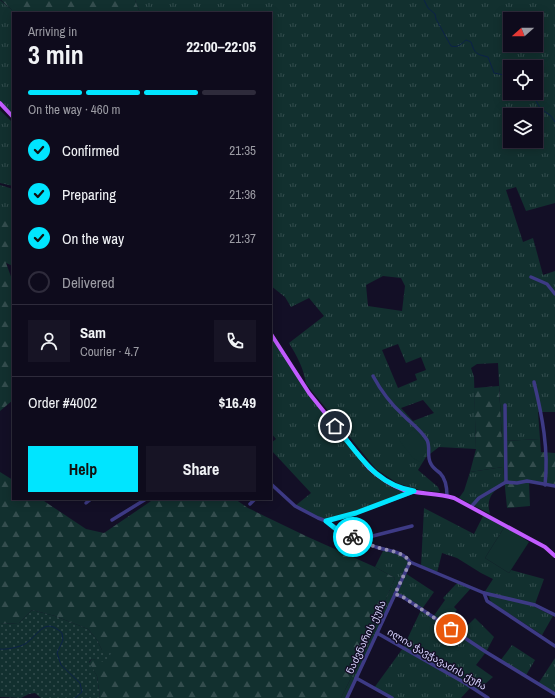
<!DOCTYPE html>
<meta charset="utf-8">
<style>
body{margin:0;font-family:"Archivo Narrow","Noto Sans Georgian",sans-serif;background:#171425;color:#f1f3f6;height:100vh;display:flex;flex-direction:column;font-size:15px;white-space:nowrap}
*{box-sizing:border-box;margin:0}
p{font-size:13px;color:#9b9ba3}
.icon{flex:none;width:22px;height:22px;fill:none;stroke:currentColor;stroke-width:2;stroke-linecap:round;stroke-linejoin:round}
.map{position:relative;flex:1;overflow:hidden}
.sheet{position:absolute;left:12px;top:12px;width:260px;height:488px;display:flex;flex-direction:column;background:#0e0b1c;border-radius:0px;box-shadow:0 2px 10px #0003,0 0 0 1px #2e2b3b}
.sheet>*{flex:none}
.needle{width:26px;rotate:249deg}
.controls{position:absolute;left:503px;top:12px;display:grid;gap:8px}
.controls a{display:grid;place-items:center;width:40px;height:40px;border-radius:0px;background:#0e0b1c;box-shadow:0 2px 10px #0003,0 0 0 1px #2e2b3b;font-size:20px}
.pin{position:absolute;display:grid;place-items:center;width:34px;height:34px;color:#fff;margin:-17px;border:2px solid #fff;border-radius:50%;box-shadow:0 1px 4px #0007}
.courier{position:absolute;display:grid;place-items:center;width:40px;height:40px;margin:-20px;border:3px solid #00e5ff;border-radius:50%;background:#fff;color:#222;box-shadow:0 1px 5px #0007}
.headline em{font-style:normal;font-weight:700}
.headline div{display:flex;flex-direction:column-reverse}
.headline{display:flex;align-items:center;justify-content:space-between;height:68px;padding:0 16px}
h1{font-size:26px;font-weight:700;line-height:30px}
.bar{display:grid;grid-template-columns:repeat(4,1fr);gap:6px 4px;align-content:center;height:48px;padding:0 16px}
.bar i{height:5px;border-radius:3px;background:#2e2b3b}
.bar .current{background:#00e5ff}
.bar p{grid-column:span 4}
.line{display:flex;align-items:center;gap:10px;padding:0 16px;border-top:1px solid #2e2b3b}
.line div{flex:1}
.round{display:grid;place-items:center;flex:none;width:42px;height:42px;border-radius:0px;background:#171425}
ol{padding:0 16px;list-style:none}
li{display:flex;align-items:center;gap:12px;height:44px}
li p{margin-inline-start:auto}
li .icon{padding:4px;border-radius:50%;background:#00e5ff;color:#111;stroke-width:4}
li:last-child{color:#9b9ba3}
li i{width:22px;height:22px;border:2px solid #2e2b3b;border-radius:50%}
.action{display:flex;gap:8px;margin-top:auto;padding:8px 16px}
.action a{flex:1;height:46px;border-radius:0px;background:#00e5ff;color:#111;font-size:16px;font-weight:700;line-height:46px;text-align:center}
.action a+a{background:#171425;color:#f1f3f6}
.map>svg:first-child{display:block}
.grass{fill:url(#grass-tufts);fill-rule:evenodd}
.forest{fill:url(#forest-firs)}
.park{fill:url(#park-dots)}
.garden{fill:#12302f}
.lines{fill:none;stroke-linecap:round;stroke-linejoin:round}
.stream{stroke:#0c2248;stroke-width:1}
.minor{stroke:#3d3a85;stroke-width:3.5}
.major{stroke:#c25bff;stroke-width:4}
.done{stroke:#948fb3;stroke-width:4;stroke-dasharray:0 7.2}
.route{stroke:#00e5ff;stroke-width:5}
.labels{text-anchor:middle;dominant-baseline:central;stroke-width:3;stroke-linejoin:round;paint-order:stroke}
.street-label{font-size:10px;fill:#d9d4ff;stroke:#130f26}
</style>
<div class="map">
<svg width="555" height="698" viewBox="0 0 555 698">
<defs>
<pattern id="grass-tufts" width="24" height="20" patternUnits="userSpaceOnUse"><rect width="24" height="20" fill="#12302f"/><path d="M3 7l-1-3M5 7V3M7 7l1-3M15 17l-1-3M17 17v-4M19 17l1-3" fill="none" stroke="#344d4e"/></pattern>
<pattern id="forest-firs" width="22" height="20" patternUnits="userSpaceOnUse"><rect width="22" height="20" fill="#12302f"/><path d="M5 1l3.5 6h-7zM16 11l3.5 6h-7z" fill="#344d4e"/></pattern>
<pattern id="park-dots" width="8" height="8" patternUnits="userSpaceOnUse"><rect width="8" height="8" fill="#12302f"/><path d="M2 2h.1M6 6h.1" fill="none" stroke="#344d4e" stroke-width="1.8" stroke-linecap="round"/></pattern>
</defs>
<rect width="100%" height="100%" fill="#130f26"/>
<g class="grass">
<polygon points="0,0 12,10 13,117 0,104"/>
<path d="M135,0H555V203L526,211L516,187L506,190L523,242L533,238L543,275L555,271V412H538L540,439L502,441L498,363L477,364L471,368L474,377L476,449L439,447L426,457L418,470L438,487L440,492L419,490L397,483L376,469L306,384C304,369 297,356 289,343L324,316L309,298L291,307L285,297L271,286V13H140ZM510,19H536V45H510ZM510,67H536V93H510ZM510,115H536V141H510ZM383,276L401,278L405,286L402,311L368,306L366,285ZM398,344L406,363L421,357L426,370L415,374L417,380L398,388L382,350ZM423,400L434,413L413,421L401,408Z"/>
<polygon points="0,110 13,123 13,186 0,183"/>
<polygon points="0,185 13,189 13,217 0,217"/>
<polygon points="271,334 298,376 369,468 396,487 414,491 356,513 326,521 295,506 311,493 271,450 271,443 276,439 271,433"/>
<path d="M503,467L505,484C491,491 486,500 490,514L459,498L464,491L470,472Z"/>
<polygon points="424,508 474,534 484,514 505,526 485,558 509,573 511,570 544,579 535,604 484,593 493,579 481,573 457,558 442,553 437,573 421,566"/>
<polygon points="384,549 401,554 410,562 405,573 434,592 422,609 433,617 445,600 443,598 458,582 472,587 454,607 457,610 443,624 459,634 475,618 494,637 486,652 476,665 493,677 478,690 471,687 461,698 388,698 389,697 374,688 403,648 421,610 395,594 347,698 341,698 362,656 395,578 375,567"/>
<polygon points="488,595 531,605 553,616 542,635 491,602"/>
<polygon points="512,645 535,660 525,677 500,661"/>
<polygon points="555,658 555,694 538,684"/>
</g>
<g class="forest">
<polygon points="1,0 135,0 140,13 13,13 13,20 12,10"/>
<polygon points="0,217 13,217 13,266 6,263 13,282 13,400 0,411"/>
<polygon points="499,386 502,441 540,439 541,452 555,453 555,484 529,482 530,506 507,508 503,467 470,472 476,449 474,388"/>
<polygon points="0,472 13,480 13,499 41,499 86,529 104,533 154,499 235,499 248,508 308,537 375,567 395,578 362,656 341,698 100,698 97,676 89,663 92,659 97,660 102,650 97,640 88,629 55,616 32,610 19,623 0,624"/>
</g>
<polygon class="park" points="32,610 55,616 88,629 97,640 102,650 111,653 108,660 104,662 92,659 89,662 97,676 100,698 41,698 35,693 29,694 21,698 0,697 0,624 19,623"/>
<g class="garden">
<polygon points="414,429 426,443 427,451 420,462 413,458 399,440"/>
<polygon points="505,526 529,542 509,573 485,558"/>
</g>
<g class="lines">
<g class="stream">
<path d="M424,0L428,8L435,14L436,19L451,46C458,48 461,44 466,40L471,42C475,54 476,54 488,57L494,73L504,75L510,80"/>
<polyline points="519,93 524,99 528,97 535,99 540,108 551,116 555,122"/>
<path d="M0,649C7,650 19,647 25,644C39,635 44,616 62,633L63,640L57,653L61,665L80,683L82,692L75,698"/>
</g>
<g class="minor">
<polyline points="531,277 547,284 555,294"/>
<path d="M373,376C380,389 392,405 403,415C411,423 421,430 427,440C431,448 426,456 431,464C433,468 436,470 440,473C446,479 447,487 447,496"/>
<path d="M534,382C542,415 549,450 545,485"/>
<polyline points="505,405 506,482"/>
<polyline points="271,484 295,506 318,518 326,521 356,513 413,492"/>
<polyline points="86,503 91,499"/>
<polyline points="250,504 255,499"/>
<polyline points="471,507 479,498 506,482 517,483 527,481 555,486"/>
<polyline points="112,520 146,499"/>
<path d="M326,521C340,534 359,540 376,547C388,551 403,551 410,562L484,593L535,605L555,615"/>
<polyline points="361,539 412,526"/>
<polyline points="484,593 487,601 555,646"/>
<polyline points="395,594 403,597 486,652 555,694"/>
<polyline points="377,633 465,683 488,698"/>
<polyline points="356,678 392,698"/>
<polyline points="347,698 410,562"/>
</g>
<g class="major">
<polyline points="0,103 13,117"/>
<path d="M271,334L309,393L369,468C379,477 390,485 404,490C420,494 438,493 454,498L530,539L545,547L555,556"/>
</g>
</g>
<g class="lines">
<path class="done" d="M353,537C361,540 368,544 376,547C388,551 403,551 410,562L395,594L403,597L451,629"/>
<path class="route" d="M335,426C359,454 375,485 414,491L356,513L326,521L336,529L353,537"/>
</g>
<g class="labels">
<g class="street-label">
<text transform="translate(366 637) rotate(-65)">ნაძვნარის ქუჩა</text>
<text transform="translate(437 659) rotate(30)">ილია ჭავჭავაძის ქუჩა</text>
</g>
</g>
</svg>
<div class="controls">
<a><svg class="needle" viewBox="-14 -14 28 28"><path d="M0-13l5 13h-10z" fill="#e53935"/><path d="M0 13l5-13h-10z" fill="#9b9ba3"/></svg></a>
<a><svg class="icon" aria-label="locate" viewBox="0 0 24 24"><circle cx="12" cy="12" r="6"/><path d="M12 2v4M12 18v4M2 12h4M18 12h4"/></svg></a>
<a><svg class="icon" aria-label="layers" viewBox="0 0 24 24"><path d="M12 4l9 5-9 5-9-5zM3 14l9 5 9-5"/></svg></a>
</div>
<div class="pin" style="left:451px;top:629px;background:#ea580c"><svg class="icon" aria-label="bag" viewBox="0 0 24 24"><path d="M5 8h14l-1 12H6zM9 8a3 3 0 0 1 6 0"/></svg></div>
<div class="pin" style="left:335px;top:426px;background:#1f2937"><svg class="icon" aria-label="home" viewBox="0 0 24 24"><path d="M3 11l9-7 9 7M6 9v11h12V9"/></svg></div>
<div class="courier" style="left:353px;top:537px"><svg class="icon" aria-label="bike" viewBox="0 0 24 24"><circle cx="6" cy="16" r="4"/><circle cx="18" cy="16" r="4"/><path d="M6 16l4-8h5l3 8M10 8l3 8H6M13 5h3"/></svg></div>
<section class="sheet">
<div class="headline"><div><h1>3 min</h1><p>Arriving in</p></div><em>22:00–22:05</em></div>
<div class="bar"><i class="current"></i><i class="current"></i><i class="current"></i><i></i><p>On the way · 460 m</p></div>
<ol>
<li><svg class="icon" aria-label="check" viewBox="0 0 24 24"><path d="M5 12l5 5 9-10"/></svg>Confirmed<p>21:35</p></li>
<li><svg class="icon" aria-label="check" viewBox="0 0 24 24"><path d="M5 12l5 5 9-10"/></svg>Preparing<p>21:36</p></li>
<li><svg class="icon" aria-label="check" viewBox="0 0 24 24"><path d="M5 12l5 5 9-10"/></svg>On the way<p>21:37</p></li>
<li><i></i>Delivered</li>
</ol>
<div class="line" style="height:72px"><a class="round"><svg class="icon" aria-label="person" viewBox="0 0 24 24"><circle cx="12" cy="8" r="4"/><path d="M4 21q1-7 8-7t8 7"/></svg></a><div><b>Sam</b><p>Courier · 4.7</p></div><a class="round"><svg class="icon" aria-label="phone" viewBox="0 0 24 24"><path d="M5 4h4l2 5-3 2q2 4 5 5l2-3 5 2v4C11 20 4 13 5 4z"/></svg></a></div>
<div class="line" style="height:52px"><div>Order #4002</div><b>$16.49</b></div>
<div class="action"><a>Help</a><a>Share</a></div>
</section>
</div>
